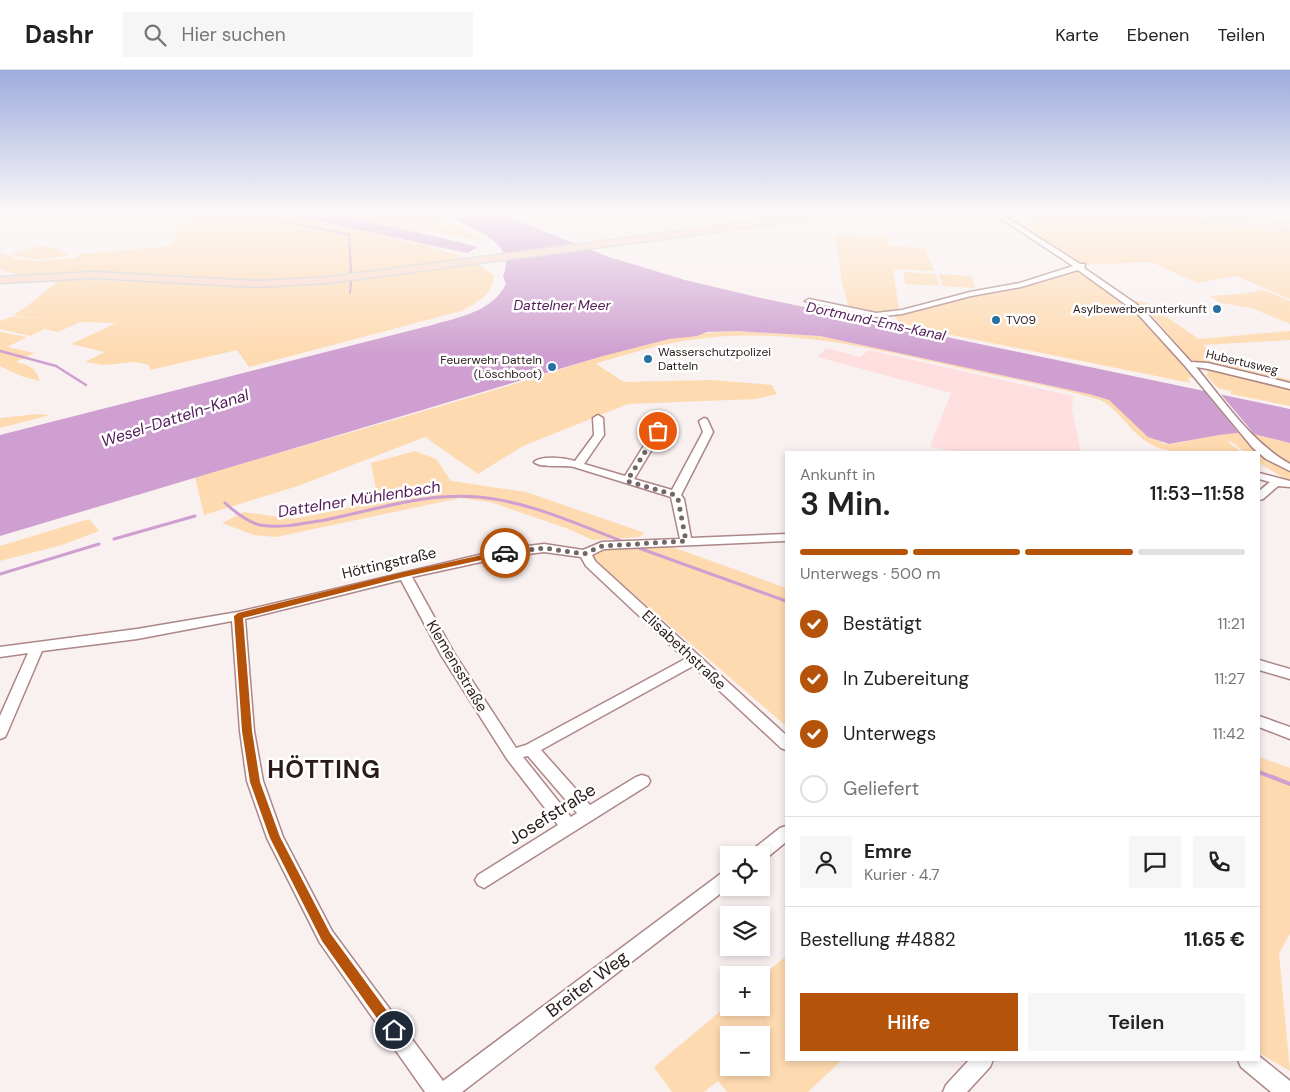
<!DOCTYPE html>
<html lang="de">
<meta charset="utf-8">
<style>
body{margin:0;font-family:"DM Sans",sans-serif;background:#f6f6f6;color:#222;height:100vh;display:flex;flex-direction:column;font-size:19px;white-space:nowrap}
*{box-sizing:border-box;margin:0}
p{font-size:16px;color:#767676}
.icon{flex:none;width:28px;height:28px;fill:none;stroke:currentColor;stroke-width:2;stroke-linecap:round;stroke-linejoin:round}
.map{position:relative;flex:1;overflow:hidden}
.side{position:absolute;left:785px;top:381px;width:475px;height:610px;display:flex;flex-direction:column;background:#fff;border-radius:0px;box-shadow:0 2px 8px #0003}
.side>*{flex:none}
.fabs{position:absolute;left:720px;top:776px;display:grid;gap:10px}
.fabs a{display:grid;place-items:center;width:50px;height:50px;border-radius:0px;background:#fff;box-shadow:0 2px 8px #0003;font-size:25px}
.pin{position:absolute;display:grid;place-items:center;width:42px;height:42px;color:#fff;margin:-21px;border:2px solid #fff;border-radius:50%;box-shadow:0 1px 5px #0007}
.courier{position:absolute;display:grid;place-items:center;width:50px;height:50px;margin:-25px;border:4px solid #b45309;border-radius:50%;background:#fff;color:#222;box-shadow:0 1px 6px #0007}
.head em{font-style:normal;font-weight:600}
.head div{display:flex;flex-direction:column-reverse}
.head{display:flex;align-items:center;justify-content:space-between;height:85px;padding:0 15px}
h1{font-size:32px;font-weight:600;line-height:38px}
.bar{display:grid;grid-template-columns:repeat(4,1fr);gap:8px 5px;align-content:center;height:60px;padding:0 15px}
.bar i{height:6px;border-radius:4px;background:#e0e0e0}
.bar .selected{background:#b45309}
.bar p{grid-column:span 4}
.line{display:flex;align-items:center;gap:12px;padding:0 15px;border-top:1px solid #e0e0e0}
.line div{flex:1}
.round{display:grid;place-items:center;flex:none;width:52px;height:52px;border-radius:0px;background:#f6f6f6}
ol{padding:0 15px;list-style:none}
li{display:flex;align-items:center;gap:15px;height:55px}
li p{margin-inline-start:auto}
li .icon{padding:5px;border-radius:50%;background:#b45309;color:#fff;stroke-width:4}
li:last-child{color:#767676}
li i{width:28px;height:28px;border:2px solid #e0e0e0;border-radius:50%}
.button{display:flex;gap:10px;margin-top:auto;padding:10px 15px}
.button a{flex:1;height:58px;border-radius:0px;background:#b45309;color:#fff;font-size:20px;font-weight:600;line-height:58px;text-align:center}
.button a+a{background:#f6f6f6;color:#222}
header{display:flex;align-items:center;gap:30px;box-sizing:border-box;height:70px;padding:0 25px;background:#fff;border-bottom:1px solid #e0e0e0}
header strong{font-size:24px}
nav{display:flex;gap:28px;margin-inline-start:auto;font-size:18px}
.search{width:350px;height:45px;background:#f6f6f6;display:flex;align-items:center;gap:12px;box-sizing:border-box;padding:0 18px;border-radius:0px;color:#767676;font-size:19px}
.map>svg:first-child{display:block}
.built{fill:#fedede}
.green{fill:#fedab0;fill-rule:evenodd}
.water{fill:#ce9fd0}
.pier{fill:#f9f0f0}
.lines{fill:none;stroke-linecap:round;stroke-linejoin:round}
.stream-far3{stroke:#ce9fd0;stroke-width:2}
.stream-far2{stroke:#ce9fd0;stroke-width:2.5}
.stream-far1{stroke:#ce9fd0;stroke-width:3}
.stream{stroke:#ce9fd0;stroke-width:4}
.minor-casing{stroke:#ad8686;stroke-width:3}
.major-casing{stroke:#d0cdcd;stroke-width:3}
.minor{fill:#fff;fill-rule:evenodd}
.major{fill:#fad6c6;fill-rule:evenodd}
.route{fill:#b45309}
.done{stroke:#726666;stroke-width:5;stroke-dasharray:0 9}
.poi-dot{fill:#2970a4;stroke:#fff;stroke-width:2}
.labels{text-anchor:middle;dominant-baseline:central;stroke-width:5;stroke-linejoin:round;paint-order:stroke}
.far-poi-label{font-size:12px;fill:#2a1b1b;stroke:#fff;text-anchor:end}
.far-street-label{font-size:12px;fill:#2a1b1b;stroke:#fff}
.far-water-label{font-size:14px;font-style:italic;fill:#521a57;stroke:#fff}
.street-label{font-size:15px;fill:#2a1b1b;stroke:#fff}
.water-label{font-size:16px;font-style:italic;fill:#521a57;stroke:#fff}
.near-street-label{font-size:18px;fill:#2a1b1b;stroke:#fff}
.near-district-label{font-size:24px;font-weight:bold;letter-spacing:1px;fill:#2a1b1b;stroke:#fff}
</style>
<header>
<strong>Dashr</strong>
<div class="search"><svg class="icon" aria-label="search" viewBox="0 0 24 24"><circle cx="10" cy="10" r="6"/><path d="M15 15l6 6"/></svg>Hier suchen</div>
<nav><a>Karte</a><a>Ebenen</a><a>Teilen</a></nav>
</header>
<div class="map">
<svg width="1290" height="1022" viewBox="0 0 1290 1022">
<rect width="100%" height="100%" fill="#f9f0f0"/>
<polygon class="built" points="826,278 860,287 869,280 1073,326 1072,340 1081,382 960,382 930,377 951,323 818,287"/>
<g class="green">
<path d="M198,141H272L429,176L431,178L460,185L456,187L468,190C376,203 286,214 194,209L189,205C156,206 124,202 92,201C64,201 25,211 0,199V183H2L17,189L38,191L76,188L79,184L171,176L179,155Z"/>
<polygon points="315,141 424,141 448,152 428,160 411,157 423,164"/>
<polygon points="515,141 564,141 551,155"/>
<polygon points="1032,141 1096,141 1290,157 1290,229 1236,206 1197,213 1151,192 1085,195 1027,158"/>
<polygon points="450,153 484,171 431,162"/>
<polygon points="835,165 886,166 890,176 925,178 934,201 893,199 899,240 876,242 849,238 842,212"/>
<path d="M41,176L55,178L71,185C52,188 29,193 11,183Z"/>
<path d="M477,194L494,205C493,225 477,233 461,241L249,297L237,280L150,300L149,295L135,292L104,295L85,292L105,282L71,274L116,253L80,252L58,262L44,259L30,266L0,259V251L10,247L47,248L12,246L26,237L60,209L231,215L409,201L410,203Z"/>
<path d="M1074,200C1083,201 1091,208 1098,213C1138,241 1162,271 1193,308H1187L1191,313L947,264L901,253L892,244C923,239 952,230 983,223C1005,219 1027,217 1048,211L1046,209Z"/>
<polygon points="904,202 936,204 939,216 905,214"/>
<polygon points="939,204 972,206 975,218 942,216"/>
<polygon points="1264,220 1290,231 1290,254 1251,238 1220,233 1210,226 1240,224"/>
<polygon points="1133,230 1147,233 1199,269 1290,261 1290,270 1203,275 1231,294 1290,310 1290,336 1231,324 1231,321 1218,318 1206,305 1208,303 1204,294 1193,291 1188,287 1155,249"/>
<path d="M737,261L820,266L1089,324L1109,330L1149,366L1165,374L1179,373L1214,365L1245,362L1290,373V412L1259,393V382H1244L1230,371L1228,372L1241,382C1209,382 1165,390 1139,366C1125,354 1115,335 1097,329C1054,316 1009,309 965,299C847,273 746,246 625,285C615,288 605,290 596,294L624,312L712,310L772,315L777,324L756,329L628,334L523,376L478,404L425,367L298,416L204,445L195,407C301,377 406,347 511,315C585,292 660,263 737,261Z"/>
<path d="M0,262L27,267L7,277L34,283L16,292C30,296 35,297 40,311L21,306L0,296Z"/>
<polygon points="38,344 50,345 0,358 0,348"/>
<polygon points="415,381 436,389 451,411 526,422 645,463 639,467 593,470 566,458 490,432 460,428 276,467 254,465 222,453 244,442 293,449 371,433 377,425 371,393"/>
<polygon points="89,449 99,461 62,475 0,491 0,476"/>
<polygon points="667,475 786,518 786,656 617,510 591,485 606,479"/>
<polygon points="1259,687 1290,698 1290,863 1279,884 1290,1001 1259,983"/>
<path d="M786,886V990H842L808,1022H727L718,1011L704,1022H672L654,997L729,934V938H761V907ZM729,965H761V998H729Z"/>
</g>
<g class="water">
<polygon points="272,141 315,141 447,169 478,177 467,183"/>
<path d="M441,141H493L609,187L685,210L761,228L902,257L928,267L942,266L1290,339V373L1245,362L1219,365L1169,374L1148,367L1109,330L1089,324L820,266L737,261L707,262L697,266L669,269L603,286L0,466V365L432,255C459,247 492,242 506,214L503,206C520,168 462,158 441,141Z"/>
</g>
<polygon class="pier" points="1201,317 1218,321 1256,366 1240,365"/>
<g class="lines">
<g class="stream-far3">
<polyline points="236,141 349,165 351,203"/>
<polyline points="350,223 351,212"/>
</g>
<polyline class="stream-far2" points="0,281 56,296 86,315"/>
<g class="stream-far1">
<path d="M225,433C235,442 247,452 260,455C281,459 304,453 325,450C375,440 426,422 479,427C530,432 577,454 624,472"/>
<polyline points="114,469 195,446"/>
<polyline points="636,477 786,531"/>
<polyline points="0,504 99,474"/>
</g>
<polyline class="stream" points="1259,702 1290,714"/>
<g class="minor-casing">
<g id="minor">
<path d="M990,141H997L1080,194H1085L1084,198L1142,238L1191,292L1208,293L1290,313V319L1208,299L1196,297C1224,331 1251,372 1290,394V401L1266,389L1253,378L1185,296L1136,242L1078,200L1021,217L971,226L902,244L876,247L805,231L809,229L876,243L902,240L970,222L1020,213L1073,196Z"/>
<path d="M598,345L603,348L604,365L584,394L625,406L653,361L648,353L649,351H657L663,361L634,409L672,420L703,362L699,351L704,348L707,349L713,362L681,425L684,429L691,468L786,464V471L604,479L592,485L595,491L786,665V680L781,678L693,596L541,680L590,735L636,707L642,705L648,707L650,711L648,715L484,818L478,815L475,810L478,805L558,755L507,689L441,585L401,510L245,549L254,661L263,711L283,767L332,861L443,1011L723,802L729,799V817L462,1022H425L320,873L267,768L247,711L240,661L232,551L137,569L42,581L7,663L5,667L0,669V646L28,583L0,587V577L137,559L238,542L504,479L544,474L583,480L602,472L680,469L671,427L574,397C563,394 542,399 534,392C542,385 565,388 575,391L594,365L593,348ZM544,482L581,487L586,496L685,589L526,675L516,678L454,583L412,507L504,487ZM528,686L577,743L571,747L523,687Z"/>
<polygon points="1259,403 1290,411 1290,417 1278,416 1263,429 1259,430 1259,421 1270,412 1259,409"/>
<polygon points="1259,590 1290,599 1290,609 1259,600"/>
<polygon points="1259,646 1290,657 1290,669 1259,657"/>
<polygon points="786,756 786,772 764,790 761,791 761,785 749,785 752,780 780,758"/>
<polygon points="1259,986 1290,1011 1290,1022 1271,1022 1241,997 1238,990 1259,990"/>
<polygon points="969,990 993,990 990,997 967,1022 943,1022 946,1015"/>
</g>
</g>
<g class="major-casing">
<g id="major">
<polygon points="832,141 855,141 851,144 329,213 258,217 94,208 0,213 0,207 94,202 258,211 329,207"/>
<polygon points="1108,141 1142,141 1290,153 1290,159 1112,144"/>
</g>
</g>
<use href="#minor" class="minor"/>
<use href="#major" class="major"/>
</g>
<linearGradient id="sky" x2="0" y2="1"><stop stop-color="#9dacde"/><stop offset="0.5" stop-color="#fcf8f8"/><stop offset="1" stop-color="#fcf8f8" stop-opacity="0"/></linearGradient>
<rect width="1290" height="284" fill="url(#sky)"/>
<polygon class="route" points="505,480 508,481 508,484 404,507 243,548 252,661 260,712 280,767 330,863 398,956 400,960 398,965 394,967 389,965 322,871 270,768 250,712 242,661 234,546 238,543 404,502"/>
<g class="lines">
<polyline class="done" points="505,483 544,478 584,484 602,476 686,471 678,429 675,425 627,411 658,361"/>
</g>
<g class="poi-dot">
<circle cx="1217" cy="239" r="5"/>
<circle cx="996" cy="250" r="5"/>
<circle cx="648" cy="289" r="5"/>
<circle cx="552" cy="297" r="5"/>
</g>
<g class="labels">
<g class="far-poi-label">
<text x="1207" y="239">Asylbewerberunterkunft</text>
<text x="1006" y="250" text-anchor="start">TV09</text>
<text x="658" y="282" text-anchor="start">Wasserschutzpolizei<tspan x="658" dy="14">Datteln</tspan></text>
<text x="542" y="290">Feuerwehr Datteln<tspan x="542" dy="14">(Löschboot)</tspan></text>
</g>
<g class="far-street-label">
<text transform="translate(1242 292) rotate(13)">Hubertusweg</text>
</g>
<g class="far-water-label">
<text x="562" y="235">Dattelner Meer</text>
<text transform="translate(876 251) rotate(12)">Dortmund-Ems-Kanal</text>
</g>
<g class="street-label">
<text transform="translate(389 493) rotate(-13)">Höttingstraße</text>
<text transform="translate(684 580) rotate(43)">Elisabethstraße</text>
<text transform="translate(457 596) rotate(59)">Klemensstraße</text>
</g>
<g class="water-label">
<text transform="translate(175 348) rotate(-18)">Wesel-Datteln-Kanal</text>
<text transform="translate(359 429) rotate(-9)">Dattelner Mühlenbach</text>
</g>
<g class="near-street-label">
<text transform="translate(552 744) rotate(-32)">Josefstraße</text>
<text transform="translate(587 914) rotate(-37)">Breiter Weg</text>
</g>
<g class="near-district-label">
<text x="324" y="699">HÖTTING</text>
</g>
</g>
</svg>
<div class="fabs">
<a><svg class="icon" aria-label="locate" viewBox="0 0 24 24"><circle cx="12" cy="12" r="6"/><path d="M12 2v4M12 18v4M2 12h4M18 12h4"/></svg></a>
<a><svg class="icon" aria-label="layers" viewBox="0 0 24 24"><path d="M12 4l9 5-9 5-9-5zM3 14l9 5 9-5"/></svg></a>
<a>+</a>
<a>−</a>
</div>
<div class="pin" style="left:658px;top:361px;background:#ea580c"><svg class="icon" aria-label="bag" viewBox="0 0 24 24"><path d="M5 8h14l-1 12H6zM9 8a3 3 0 0 1 6 0"/></svg></div>
<div class="pin" style="left:394px;top:960px;background:#1f2937"><svg class="icon" aria-label="home" viewBox="0 0 24 24"><path d="M3 11l9-7 9 7M6 9v11h12V9"/></svg></div>
<div class="courier" style="left:505px;top:483px"><svg class="icon" aria-label="car" viewBox="0 0 24 24"><path d="M5 17H2v-5l4-1 3-4h7l3 4 3 1v5h-3M9 17h6M6 11h13"/><circle cx="7" cy="17" r="2"/><circle cx="17" cy="17" r="2"/></svg></div>
<section class="side">
<div class="head"><div><h1>3 Min.</h1><p>Ankunft in</p></div><em>11:53–11:58</em></div>
<div class="bar"><i class="selected"></i><i class="selected"></i><i class="selected"></i><i></i><p>Unterwegs · 500 m</p></div>
<ol>
<li><svg class="icon" aria-label="check" viewBox="0 0 24 24"><path d="M5 12l5 5 9-10"/></svg>Bestätigt<p>11:21</p></li>
<li><svg class="icon" aria-label="check" viewBox="0 0 24 24"><path d="M5 12l5 5 9-10"/></svg>In Zubereitung<p>11:27</p></li>
<li><svg class="icon" aria-label="check" viewBox="0 0 24 24"><path d="M5 12l5 5 9-10"/></svg>Unterwegs<p>11:42</p></li>
<li><i></i>Geliefert</li>
</ol>
<div class="line" style="height:90px"><a class="round"><svg class="icon" aria-label="person" viewBox="0 0 24 24"><circle cx="12" cy="8" r="4"/><path d="M4 21q1-7 8-7t8 7"/></svg></a><div><b>Emre</b><p>Kurier · 4.7</p></div><a class="round"><svg class="icon" aria-label="chat" viewBox="0 0 24 24"><path d="M4 5h16v11H9l-5 4z"/></svg></a><a class="round"><svg class="icon" aria-label="phone" viewBox="0 0 24 24"><path d="M5 4h4l2 5-3 2q2 4 5 5l2-3 5 2v4C11 20 4 13 5 4z"/></svg></a></div>
<div class="line" style="height:65px"><div>Bestellung #4882</div><b>11.65 €</b></div>
<div class="button"><a>Hilfe</a><a>Teilen</a></div>
</section>
</div>
